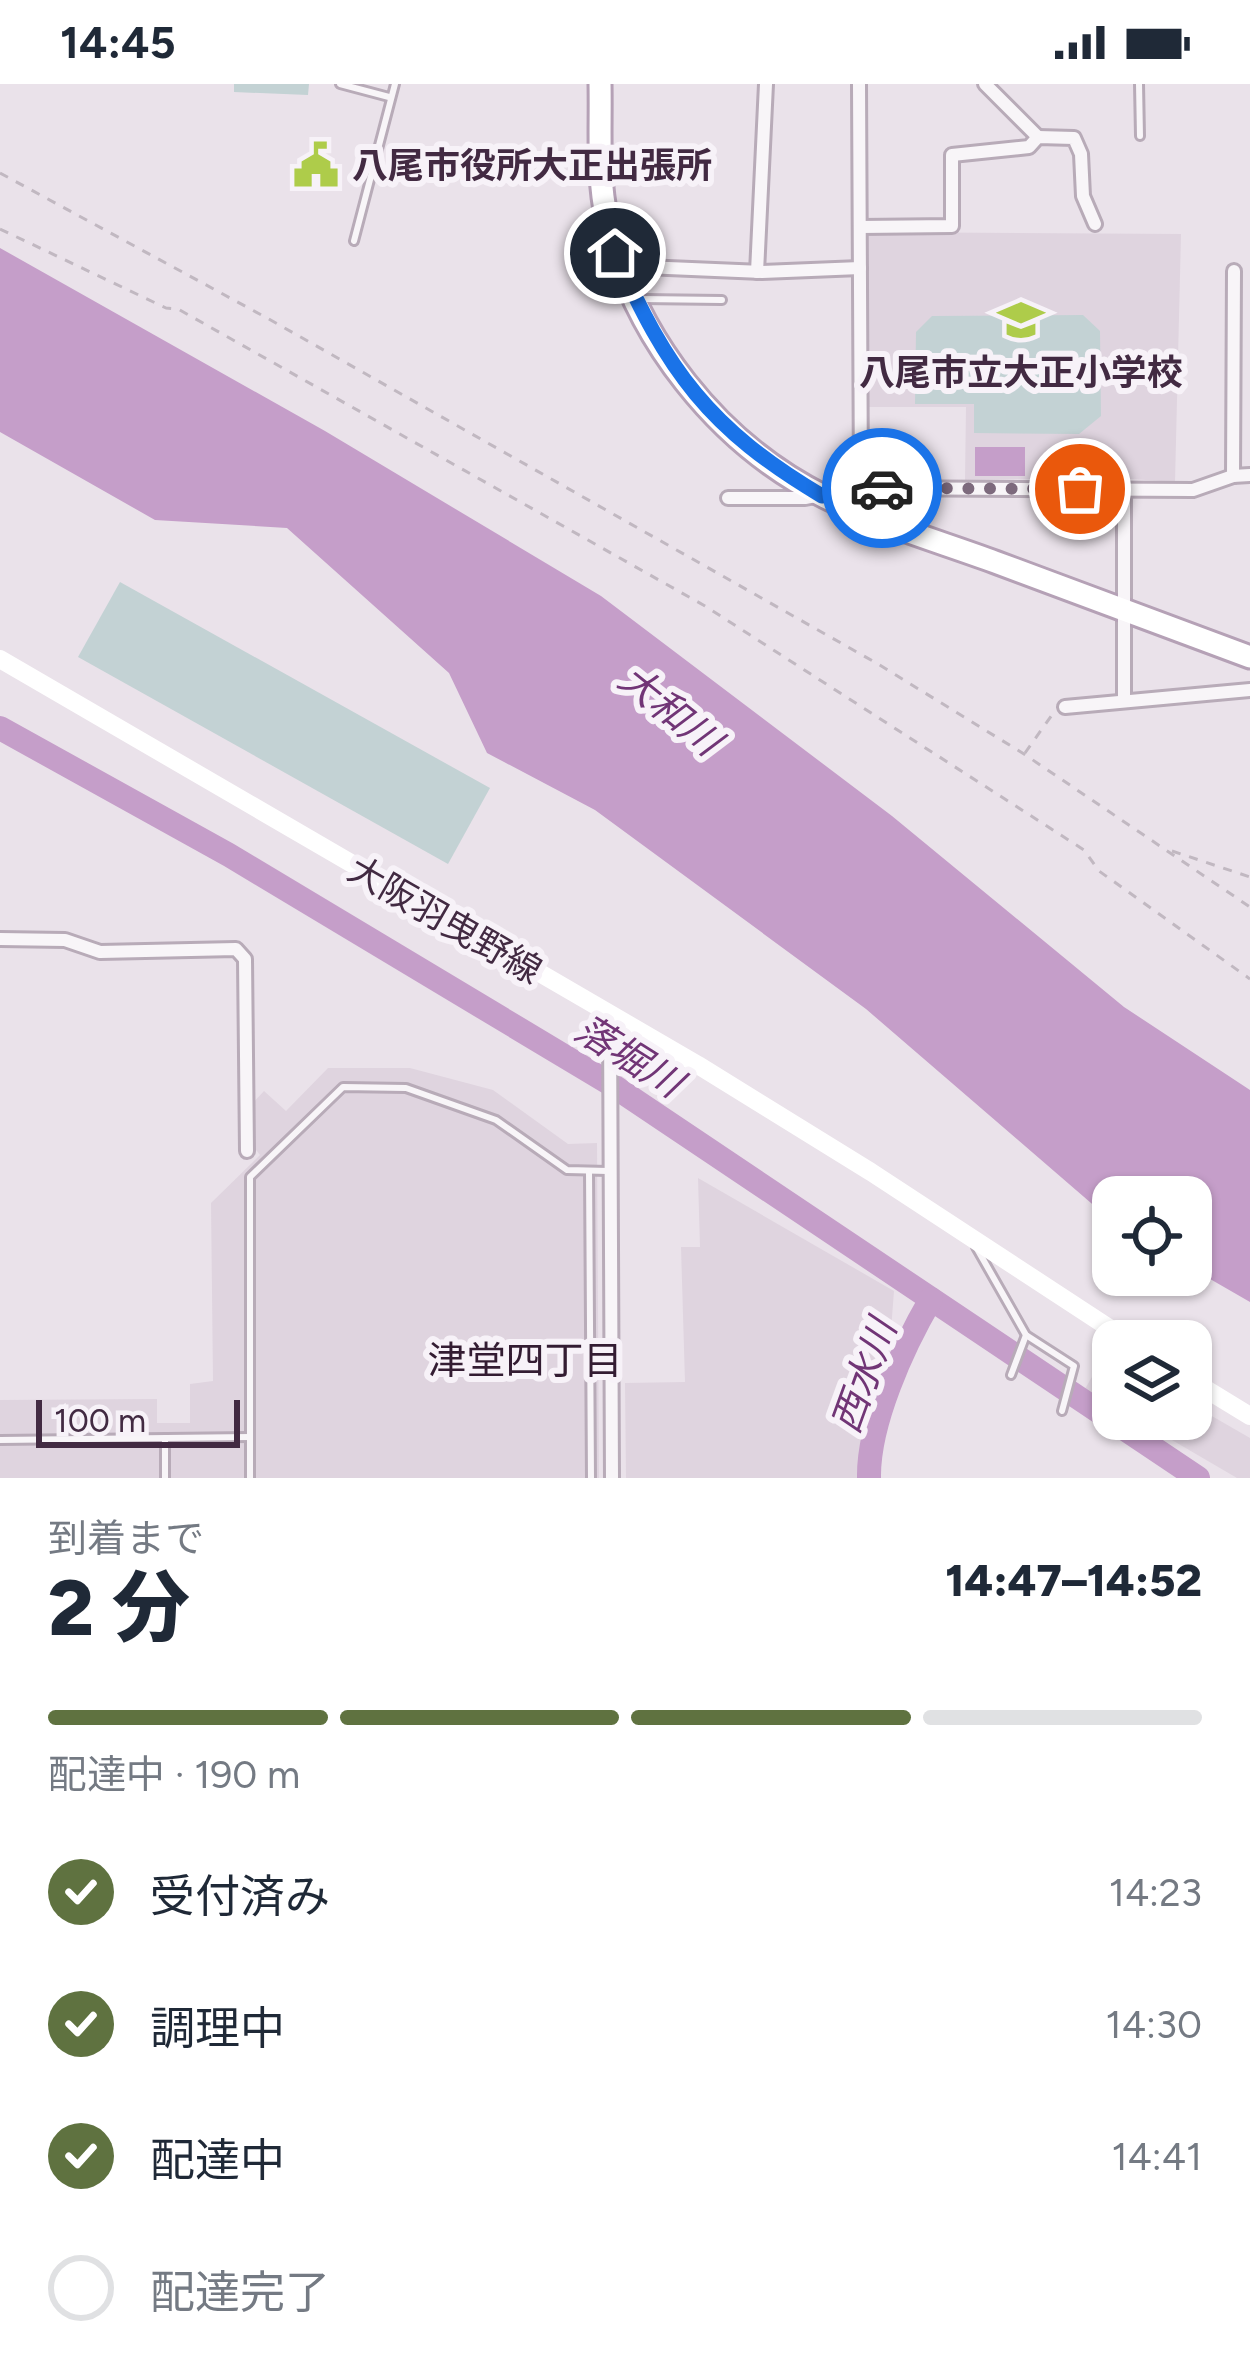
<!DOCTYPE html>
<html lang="ja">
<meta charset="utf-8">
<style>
body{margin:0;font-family:Figtree,"Noto Sans JP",sans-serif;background:#f6f6f7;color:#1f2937;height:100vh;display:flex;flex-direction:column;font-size:45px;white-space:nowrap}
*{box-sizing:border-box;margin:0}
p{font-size:39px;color:#747a83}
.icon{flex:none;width:66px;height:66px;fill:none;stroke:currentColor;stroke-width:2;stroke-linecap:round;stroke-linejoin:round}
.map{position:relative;height:1394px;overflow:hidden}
.drawer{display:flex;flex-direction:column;background:#fff;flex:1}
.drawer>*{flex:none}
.tools{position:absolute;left:1092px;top:1092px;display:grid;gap:24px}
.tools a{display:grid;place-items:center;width:120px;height:120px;border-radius:24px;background:#fff;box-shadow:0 3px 9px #0004;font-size:60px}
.scale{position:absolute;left:36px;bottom:30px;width:204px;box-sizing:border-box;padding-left:12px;border:6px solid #422a42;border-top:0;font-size:33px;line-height:42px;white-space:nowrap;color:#422a42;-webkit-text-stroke:9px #f7f2f8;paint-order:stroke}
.pin{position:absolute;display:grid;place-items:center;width:102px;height:102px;color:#fff;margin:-51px;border:6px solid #fff;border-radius:50%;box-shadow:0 3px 12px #0007}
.courier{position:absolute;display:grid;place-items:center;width:120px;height:120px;margin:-60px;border:9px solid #1a73e8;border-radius:50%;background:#fff;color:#222;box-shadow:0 3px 15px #0007}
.summary em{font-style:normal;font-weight:800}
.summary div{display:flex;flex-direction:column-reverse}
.summary{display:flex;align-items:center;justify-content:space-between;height:204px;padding:0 48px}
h1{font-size:78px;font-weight:800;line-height:90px}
.bar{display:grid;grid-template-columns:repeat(4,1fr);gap:18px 12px;align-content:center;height:144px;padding:0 48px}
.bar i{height:15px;border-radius:9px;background:#e0e1e3}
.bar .on{background:#5f7240}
.bar p{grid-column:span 4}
ol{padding:0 48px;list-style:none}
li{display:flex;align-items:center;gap:36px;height:132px}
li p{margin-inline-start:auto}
li .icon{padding:12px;border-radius:50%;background:#5f7240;color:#fff;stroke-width:4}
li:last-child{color:#747a83}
li i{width:66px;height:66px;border:6px solid #e0e1e3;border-radius:50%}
.status{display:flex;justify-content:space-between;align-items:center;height:84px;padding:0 60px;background:#fff;direction:ltr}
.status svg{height:33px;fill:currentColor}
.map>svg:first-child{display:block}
.built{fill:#dfd4df}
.green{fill:#c3d2d4}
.water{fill:#c59ec9}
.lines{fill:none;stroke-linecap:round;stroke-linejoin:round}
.river{stroke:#c59ec9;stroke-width:24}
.lane-casing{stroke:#b8abb8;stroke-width:12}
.street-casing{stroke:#b8abb8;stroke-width:18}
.primary-casing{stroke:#b5a1b6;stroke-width:27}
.path{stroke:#c1b8c1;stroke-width:3;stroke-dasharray:9 9;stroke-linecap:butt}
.lane{stroke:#f8f5f8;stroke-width:6}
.street{stroke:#f8f5f8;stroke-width:12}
.secondary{stroke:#fff;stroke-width:18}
.primary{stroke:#fff;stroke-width:21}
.done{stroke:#7d6a7d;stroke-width:12;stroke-dasharray:0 21.6}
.route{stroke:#1a73e8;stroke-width:15}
.labels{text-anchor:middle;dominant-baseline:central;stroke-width:12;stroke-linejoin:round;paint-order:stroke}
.poi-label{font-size:36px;font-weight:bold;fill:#422a42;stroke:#f7f2f8;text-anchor:start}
.street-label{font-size:36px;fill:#422a42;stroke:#f7f2f8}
.water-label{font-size:39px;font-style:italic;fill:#713576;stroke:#f7f2f8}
.neighbourhood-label{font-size:39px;fill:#331c32;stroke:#f7f2f8}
</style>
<div class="status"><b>14:45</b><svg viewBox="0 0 49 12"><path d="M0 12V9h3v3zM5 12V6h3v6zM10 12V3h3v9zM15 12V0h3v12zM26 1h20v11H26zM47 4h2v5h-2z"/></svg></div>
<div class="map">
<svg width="1250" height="1394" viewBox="0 0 1250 1394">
<rect width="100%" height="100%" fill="#eae2ea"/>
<g class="built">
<polygon points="865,148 1181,150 1175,398 1117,394 965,396 966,323 861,323"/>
<polygon points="328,984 410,984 493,1006 568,1060 597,1059 599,1394 0,1394 0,1316 157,1315 157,1339 190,1339 190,1300 213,1297 211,1119 260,1071 253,1062 252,1020 264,1007 286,1027"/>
<polygon points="698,1094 894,1207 888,1285 866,1394 626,1394 625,1299 685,1298 681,1163 700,1163"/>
<polygon points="1105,1270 1113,1274 1113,1321 1085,1305"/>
<polygon points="1191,1320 1250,1354 1250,1394 1237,1394 1136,1335 1191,1335"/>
</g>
<g class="green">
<polygon points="234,0 309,0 308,11 234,8"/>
<polygon points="1083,231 1100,247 1101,332 1079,350 974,349 974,320 915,320 916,248 932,232"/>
<polygon points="120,498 490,704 448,780 78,573"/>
</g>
<g class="water">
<polygon points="0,164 325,347 601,512 892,732 1124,923 1250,1006 1250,1218 1191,1184 1191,1113 1113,1113 1113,1138 866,925 595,726 487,669 449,589 287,444 155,436 0,348"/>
<rect x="975" y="363" width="50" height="29"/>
</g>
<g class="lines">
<g class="river">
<polyline points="0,644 229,771 609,999 1198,1394"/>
<path d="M869,1394C868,1339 903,1263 931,1215"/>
</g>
<g class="lane-casing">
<g id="lane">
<polyline points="340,0 389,13"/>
<polyline points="1139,0 1140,52"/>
<polyline points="354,157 395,0"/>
<polyline points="641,215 722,216"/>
<polyline points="589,1087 591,1394"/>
<polyline points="976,1163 1026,1251 1074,1282 1062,1327"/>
<polyline points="1011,1291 1026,1251"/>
<polyline points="165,1354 165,1394"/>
<polyline points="0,1356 250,1353"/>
<polyline points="250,1394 250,1093 343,1003 406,1004 496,1036 567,1086 608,1087"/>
</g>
</g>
<g class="street-casing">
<g id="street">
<polyline points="859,0 861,404"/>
<polyline points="985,0 1038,53"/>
<polyline points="861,143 952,142 952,71 1029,63 1038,53 1074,54 1081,70 1083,112 1095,140"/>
<polyline points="621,182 762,188 860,184"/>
<polyline points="757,188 766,0"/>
<polyline points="1233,392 1234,187"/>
<polyline points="1124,405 1124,616"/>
<polyline points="728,414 805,414 861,404 1193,406 1233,392 1250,391"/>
<polyline points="1065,623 1250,606"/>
<polyline points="0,855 65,856 100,868 236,865 245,875 247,1067"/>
<polyline points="610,933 612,1394"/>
</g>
</g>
<g class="primary-casing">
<path id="primary" d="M600,0C601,44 597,92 607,136C633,253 718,360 825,413C878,440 938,457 995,478C1080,509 1165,541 1250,573"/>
</g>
<g class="path">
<polyline points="0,89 267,234 878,580 1024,670 1250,823"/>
<polyline points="0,145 166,224 178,225 705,522 1084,766 1099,787 1250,895"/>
<polyline points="1025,669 1054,628"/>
<polyline points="1172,767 1250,793"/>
</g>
<use href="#lane" class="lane"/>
<use href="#street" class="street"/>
<g class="secondary">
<polyline points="0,575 698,981 871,1088 1129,1257"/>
<polyline points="1191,1296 1250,1332"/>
</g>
<use href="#primary" class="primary"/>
</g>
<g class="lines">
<polyline class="done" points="882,404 1080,405"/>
<path class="route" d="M615,169C667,287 709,345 822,412L845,405L882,404"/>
</g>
<defs>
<g id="civic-bare" transform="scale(3.6)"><path d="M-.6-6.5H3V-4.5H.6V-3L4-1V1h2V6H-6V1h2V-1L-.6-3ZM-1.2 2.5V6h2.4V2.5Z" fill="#aecc4a" stroke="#f7f2f8" stroke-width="2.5" paint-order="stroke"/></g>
<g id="school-bare" transform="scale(3.6)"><path d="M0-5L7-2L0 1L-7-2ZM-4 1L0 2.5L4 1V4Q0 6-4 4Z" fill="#aecc4a" stroke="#f7f2f8" stroke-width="2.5" paint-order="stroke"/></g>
</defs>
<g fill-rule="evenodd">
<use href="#civic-bare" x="316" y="81"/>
<use href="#school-bare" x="1021" y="236"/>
</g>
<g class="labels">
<g class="poi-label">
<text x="352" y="81">八尾市役所大正出張所</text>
<text x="1021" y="288" text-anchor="middle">八尾市立大正小学校</text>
</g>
<g class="street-label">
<text transform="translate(445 836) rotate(30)">大阪羽曳野線</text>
</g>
<g class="water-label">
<text transform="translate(670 626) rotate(39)">大和川</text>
<text transform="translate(629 972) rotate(32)">落堀川</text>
<text transform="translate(864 1292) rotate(-70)">西水川</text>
</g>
<g class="neighbourhood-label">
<text x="525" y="1276">津堂四丁目</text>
</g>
</g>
</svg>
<div class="tools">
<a><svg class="icon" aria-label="locate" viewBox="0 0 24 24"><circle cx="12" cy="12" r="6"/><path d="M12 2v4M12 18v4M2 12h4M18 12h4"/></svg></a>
<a><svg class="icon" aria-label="layers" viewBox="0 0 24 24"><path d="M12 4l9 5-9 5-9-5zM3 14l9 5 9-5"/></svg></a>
</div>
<div class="scale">100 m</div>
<div class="pin" style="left:1080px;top:405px;background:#ea580c"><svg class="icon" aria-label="bag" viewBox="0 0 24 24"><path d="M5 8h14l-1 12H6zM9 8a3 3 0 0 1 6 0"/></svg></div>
<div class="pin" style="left:615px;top:169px;background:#1f2937"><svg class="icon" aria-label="home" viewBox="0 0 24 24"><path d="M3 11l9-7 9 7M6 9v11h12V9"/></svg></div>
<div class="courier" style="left:882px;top:404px"><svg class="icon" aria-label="car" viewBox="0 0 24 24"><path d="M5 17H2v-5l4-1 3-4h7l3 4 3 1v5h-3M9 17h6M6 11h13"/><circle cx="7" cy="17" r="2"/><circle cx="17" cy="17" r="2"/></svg></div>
</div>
<section class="drawer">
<div class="summary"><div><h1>2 分</h1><p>到着まで</p></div><em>14:47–14:52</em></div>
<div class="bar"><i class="on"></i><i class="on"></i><i class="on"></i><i></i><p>配達中 · 190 m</p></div>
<ol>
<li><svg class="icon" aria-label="check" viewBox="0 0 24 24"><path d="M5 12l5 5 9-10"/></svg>受付済み<p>14:23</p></li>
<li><svg class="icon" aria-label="check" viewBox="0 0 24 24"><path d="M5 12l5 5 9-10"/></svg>調理中<p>14:30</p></li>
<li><svg class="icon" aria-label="check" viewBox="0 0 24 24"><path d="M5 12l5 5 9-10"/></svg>配達中<p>14:41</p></li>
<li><i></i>配達完了</li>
</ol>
</section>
